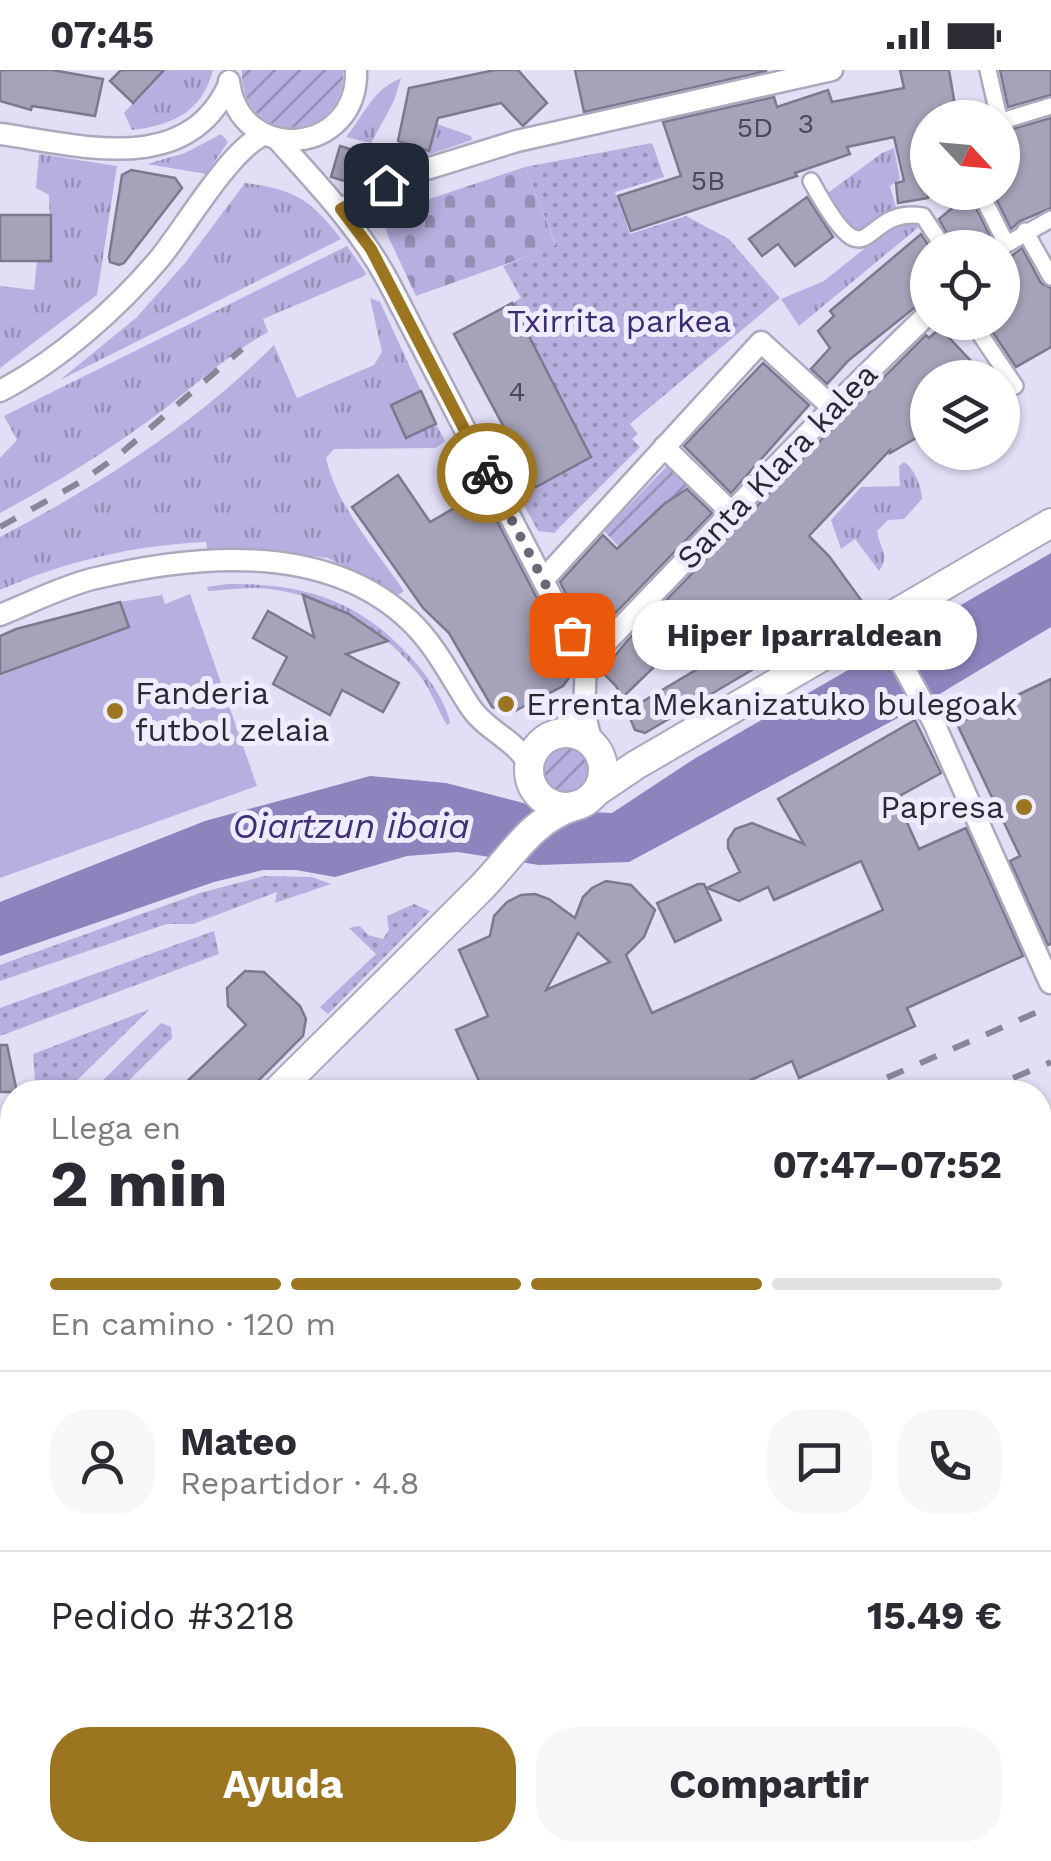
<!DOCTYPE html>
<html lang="es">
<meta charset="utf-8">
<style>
body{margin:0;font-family:"Work Sans",sans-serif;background:#f7f7f7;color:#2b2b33;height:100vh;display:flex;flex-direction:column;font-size:38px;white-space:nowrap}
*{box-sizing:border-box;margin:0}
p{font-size:32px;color:#7c7c81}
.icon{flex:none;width:55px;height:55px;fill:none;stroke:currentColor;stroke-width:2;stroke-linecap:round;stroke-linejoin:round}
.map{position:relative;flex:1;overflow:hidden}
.side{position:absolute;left:0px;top:1010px;width:1052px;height:782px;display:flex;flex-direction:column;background:#fff;border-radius:40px 40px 0 0;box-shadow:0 2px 8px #0004}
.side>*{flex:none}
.needle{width:65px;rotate:116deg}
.tools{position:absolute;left:910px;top:30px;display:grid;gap:20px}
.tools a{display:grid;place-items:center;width:110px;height:110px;border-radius:50%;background:#fff;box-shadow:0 2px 8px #0004;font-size:50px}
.pin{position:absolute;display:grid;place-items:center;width:85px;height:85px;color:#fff;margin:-42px;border-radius:20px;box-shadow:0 5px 15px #0006}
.courier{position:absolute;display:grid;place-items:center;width:100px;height:100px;margin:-50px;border:8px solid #9c7521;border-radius:50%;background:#fff;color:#222;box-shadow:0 2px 12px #0007}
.bubble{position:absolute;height:70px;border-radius:35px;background:#fff;box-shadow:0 2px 8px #0004;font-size:32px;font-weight:700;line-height:70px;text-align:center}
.summary em{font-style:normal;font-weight:700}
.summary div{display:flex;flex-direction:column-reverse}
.summary{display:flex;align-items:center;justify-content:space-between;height:170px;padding:0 50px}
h1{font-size:65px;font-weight:700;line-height:75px}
.bar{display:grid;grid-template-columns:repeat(4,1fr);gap:15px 10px;align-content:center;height:120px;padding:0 50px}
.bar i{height:12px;border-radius:8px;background:#e1e1e2}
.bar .current{background:#9c7521}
.bar p{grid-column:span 4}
.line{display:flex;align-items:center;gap:25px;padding:0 50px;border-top:2px solid #e1e1e2}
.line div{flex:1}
.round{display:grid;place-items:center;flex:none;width:105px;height:105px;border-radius:40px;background:#f7f7f7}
.button{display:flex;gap:20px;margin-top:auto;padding:20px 50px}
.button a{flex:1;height:115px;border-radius:40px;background:#9c7521;color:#fff;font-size:40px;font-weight:700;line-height:115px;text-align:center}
.button a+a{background:#f7f7f7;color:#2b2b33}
.status{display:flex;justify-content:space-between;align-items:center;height:70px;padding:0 50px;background:#fff;direction:ltr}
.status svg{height:28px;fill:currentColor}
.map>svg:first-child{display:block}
.grass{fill:url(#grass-tufts)}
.cemetery{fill:url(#cemetery-stones)}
.park{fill:url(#park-dots)}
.garden{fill:url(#garden-furrows)}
.pitch{fill:#b7afdf}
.water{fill:#8d83bd}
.building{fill:#a5a2b9;stroke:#7c798f;stroke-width:2.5;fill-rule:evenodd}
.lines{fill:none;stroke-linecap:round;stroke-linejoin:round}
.pedestrian-casing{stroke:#aca9bf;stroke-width:20}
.minor-casing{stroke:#aca9bf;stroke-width:25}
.secondary-casing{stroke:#aca9bf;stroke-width:32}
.primary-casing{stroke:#aca9bf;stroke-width:35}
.pedestrian{stroke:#fff;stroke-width:15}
.minor{stroke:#fff;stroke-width:20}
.secondary{stroke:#fff;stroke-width:28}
.primary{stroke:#fff;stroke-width:30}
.rail{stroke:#888697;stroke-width:6;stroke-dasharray:18 18;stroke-linecap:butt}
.done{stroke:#6b6977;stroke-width:10;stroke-dasharray:0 18}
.route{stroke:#9c7521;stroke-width:12}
.poi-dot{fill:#9c7521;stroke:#eeecff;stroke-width:4}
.labels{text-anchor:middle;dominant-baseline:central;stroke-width:10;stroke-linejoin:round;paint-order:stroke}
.number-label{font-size:28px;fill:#4a4854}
.park-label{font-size:32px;fill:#3e2b71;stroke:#eeecff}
.street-label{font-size:32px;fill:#2b2a33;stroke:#eeecff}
.poi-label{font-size:32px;fill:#2b2a33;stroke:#eeecff;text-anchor:start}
.water-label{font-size:35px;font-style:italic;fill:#412f76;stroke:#eeecff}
</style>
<div class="status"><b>07:45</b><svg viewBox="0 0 49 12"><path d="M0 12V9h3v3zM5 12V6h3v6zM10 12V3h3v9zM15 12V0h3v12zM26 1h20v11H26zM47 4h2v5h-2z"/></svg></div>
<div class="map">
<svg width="1051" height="1791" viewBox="0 0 1051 1791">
<defs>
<pattern id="grass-tufts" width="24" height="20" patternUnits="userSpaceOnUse" patternTransform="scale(2.5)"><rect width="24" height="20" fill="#b7afdf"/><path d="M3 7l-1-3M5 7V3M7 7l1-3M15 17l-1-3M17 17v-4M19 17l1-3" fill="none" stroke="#958fb5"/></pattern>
<pattern id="cemetery-stones" width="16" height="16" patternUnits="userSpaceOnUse" patternTransform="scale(2.5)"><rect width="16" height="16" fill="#b7afdf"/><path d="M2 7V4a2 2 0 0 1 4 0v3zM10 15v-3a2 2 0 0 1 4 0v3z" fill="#958fb5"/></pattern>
<pattern id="park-dots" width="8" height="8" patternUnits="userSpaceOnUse" patternTransform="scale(2.5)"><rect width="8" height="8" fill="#b7afdf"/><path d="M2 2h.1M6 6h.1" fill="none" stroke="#958fb5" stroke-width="1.8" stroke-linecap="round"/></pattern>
<pattern id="garden-furrows" width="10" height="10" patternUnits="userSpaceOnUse" patternTransform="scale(2.5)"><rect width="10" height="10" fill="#b7afdf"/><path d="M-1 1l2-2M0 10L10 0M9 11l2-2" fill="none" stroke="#958fb5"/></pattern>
</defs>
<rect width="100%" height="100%" fill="#e1def6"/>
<g class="grass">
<path d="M164,0H213C202,42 173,55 132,60L124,43Z"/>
<path d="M401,8L394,31L371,73L346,67C365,44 372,20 401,8Z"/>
<polygon points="437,54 471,66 472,70 401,94 394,88 398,71 429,81"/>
<polygon points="221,64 228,72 206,104 147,94 185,83"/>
<polygon points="894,78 900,109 890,116 896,138 864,164 847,161 825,125 882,83"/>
<polygon points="39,84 117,96 97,225 0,298 0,216 34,220 37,191 51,190 49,125 36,118"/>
<path d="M245,113C294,119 312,130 341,169L60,310L137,247L185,193Z"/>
<polygon points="900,150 920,156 799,256 781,229 824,211"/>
<path d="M347,176L366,203L364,206L263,249L268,262C225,286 191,320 151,349C103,384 52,415 0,443V388L17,370L4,346Z"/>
<path d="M370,228L380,232L421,321L391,335L406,367L436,354L445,371L436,378L334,379L326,388C337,437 376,480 404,521L397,526L328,488L273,482H208L206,472C136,475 65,491 0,520V467C99,415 195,354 274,275L297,328L374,295L382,282Z"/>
<path d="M904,392C914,398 922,417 922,429L904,449L888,450L877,461C879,477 891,485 879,501L855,469L841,479L831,450L861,417L900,416L899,396Z"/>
<path d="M227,514C310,513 366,533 420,598C432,613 447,635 450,653L447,655C438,640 431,621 421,607C385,559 329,527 270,519C250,516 228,520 208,521L207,517Z"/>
<polygon points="12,1711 12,1780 342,1780 344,1791 0,1791 0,1720"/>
</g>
<polygon class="cemetery" points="525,97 556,176 416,226 388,166 382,145"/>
<g class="park">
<polygon points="652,73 664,107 615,122 630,164 686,146 729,169 780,228 630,354 638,364 632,369 640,377 554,463 538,461 519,426 591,386 512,233 521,228 503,196 556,175 525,97"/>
<polygon points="264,806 312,807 331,814 275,833 277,822 193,854 167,854 0,911 0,895 200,823"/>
<polygon points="414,834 430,841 328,944 320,937 376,884 349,858 360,856 368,865 383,869 389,860 387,846"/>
<polygon points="214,861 219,884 0,966 0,938"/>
<polygon points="150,939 65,1022 36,1022 33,984"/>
<polygon points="161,953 171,957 172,968 117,1022 91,1022"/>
</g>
<g class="garden">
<path d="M242,0H343C347,76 239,78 242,0Z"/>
<polygon points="668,395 689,418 668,431 619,477 604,461"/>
<circle cx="567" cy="700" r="24"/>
</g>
<polygon class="pitch" points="190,524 257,716 0,808 0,567 16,559 120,532 162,525 165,534"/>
<polygon class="water" points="1051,483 1051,557 918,637 629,792 539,795 458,782 407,786 335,807 296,800 263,800 214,812 0,886 0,832 205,751 370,706 446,713 550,740 612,743 694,689"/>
<g class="building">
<polygon points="0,0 52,0 103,9 95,46 32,36 31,40 0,31"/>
<polygon points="121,0 164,0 133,33 110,11"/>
<polygon points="495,0 518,0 547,33 523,56 501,33 438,48 429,81 398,71 409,18"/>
<polygon points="575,0 766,0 766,1 584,42"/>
<polygon points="900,0 949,0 957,48 928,48 928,128 898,133 896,113 904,111 894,67 847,77 850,84 795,103 797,106 631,161 618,126 681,106 663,52 774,27 777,37 828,20 832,32 904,18"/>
<polygon points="1000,0 1051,0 1051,25 1008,37"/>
<polygon points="1051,48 1051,138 1020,151 1011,159 993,122 1002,122 1002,62"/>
<polygon points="340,76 383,89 379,104 358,115 331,107"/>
<polygon points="131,100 175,108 182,118 124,193 119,195 110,192 109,187 122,105"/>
<polygon points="969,124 992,170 986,178 955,178 939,149"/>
<polygon points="807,127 833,167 795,196 778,174 762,186 749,169"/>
<rect x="0" y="145" width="51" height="46"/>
<polygon points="921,164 930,178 928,178 928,227 849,290 827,314 811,299 830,278 818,261 834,246 830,241"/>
<polygon points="1022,178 1041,213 1051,218 1051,277 1016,297 986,252 1002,252 1002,193"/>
<polygon points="512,233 591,387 536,417 454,264"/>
<polygon points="940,258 987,308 928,308 928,361 890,383 890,380 809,466 829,486 864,534 645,663 635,660 627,641 714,589 694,559 650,592 653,598 622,628 616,616 602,602 627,571 808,383 926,265 929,268"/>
<polygon points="763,293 809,335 731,423 684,376"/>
<polygon points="421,321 436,354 406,368 391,335"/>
<polygon points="398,405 430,452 482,422 572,596 571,605 563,616 511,643 492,637 449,563 423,538 352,437"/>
<polygon points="687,419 712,443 595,564 586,563 560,512 603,465 617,479 664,434"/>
<polygon points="303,525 349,544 388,571 346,584 399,613 383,642 342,620 330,645 273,614 287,587 253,568 268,541 314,567"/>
<polygon points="120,532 129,557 0,604 0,566 16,559"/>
<polygon points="1051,609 1051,874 1048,875 1010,791 1020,786 957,654"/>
<path d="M915,650L941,703L896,728L919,779L966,758L1023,886L907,938L915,956L799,1008L792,991L751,1010L756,1022H484L456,960L488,946L459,880L490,866L494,846L507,832L521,825L535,824L549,829L575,848L583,827L592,818L606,811L631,815L655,840L644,867L626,885L652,943L715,915L883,840L861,791L774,830L768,817L739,831L707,818L740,802L728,778V770L735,759L752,753L804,774L778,729ZM578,863L610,892L546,920Z"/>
<polygon points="698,814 704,814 721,850 675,872 657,833"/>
<polygon points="245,901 264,902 300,936 306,949 303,966 247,1022 176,1022 246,955 228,936 227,918"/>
<polygon points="0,975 7,975 17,1022 0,1022"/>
</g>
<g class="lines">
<g class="pedestrian-casing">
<g id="pedestrian">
<polyline points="988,0 999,48"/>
<polyline points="1002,51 1051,36"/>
<path d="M811,111C873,224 858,135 923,146L944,178"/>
<polyline points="980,122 1006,173"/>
<polyline points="1025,161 1051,207"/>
<polyline points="1000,178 1051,149"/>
<polyline points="972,252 1015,316"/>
</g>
</g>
<g class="minor-casing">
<g id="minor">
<path d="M229,11C239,96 359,86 356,0"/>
<path d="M0,64C80,75 187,108 229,14"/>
<path d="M277,69C318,115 359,157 388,211L586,593L584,642L592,673"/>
<polyline points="341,139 404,106 517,71 832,0"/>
<path d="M0,321C58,291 118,238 160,188C186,156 230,79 265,64"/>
<polyline points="664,377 732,443"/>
<polyline points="543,510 761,272 831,336"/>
<path d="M0,545C30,533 61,517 92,509C195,484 327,471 410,551C437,577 451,608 471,638C488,662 514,668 530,696"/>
<polyline points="880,554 933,651 1050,913"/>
<path d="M586,593C700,477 810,357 928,244"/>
<polyline points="556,664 572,650 584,631"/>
<polyline points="1040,1062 1051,1057"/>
<polyline points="0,1142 12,1130"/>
<polyline points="1040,1760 1051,1760"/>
<polyline points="765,1780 782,1791"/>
</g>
</g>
<g class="secondary-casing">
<g id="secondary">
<circle cx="566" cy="700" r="37"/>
<polyline points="596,722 636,695 1051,453"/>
<path d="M276,1022C343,956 411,888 478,821C511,789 529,751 574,736"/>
<polyline points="0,1296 12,1284"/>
</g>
</g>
<g class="primary-casing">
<g id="primary">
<polyline points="1040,1372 1051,1366"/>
<polyline points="0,1690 12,1681"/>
</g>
</g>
<use href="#pedestrian" class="pedestrian"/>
<use href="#minor" class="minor"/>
<use href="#secondary" class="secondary"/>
<use href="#primary" class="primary"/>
<g class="rail">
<polyline points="0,457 82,411 119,385 242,279"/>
<polyline points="854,1022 1051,936"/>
<polyline points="980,1022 1051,992"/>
<polyline points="0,1495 12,1483"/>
<polyline points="0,1551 12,1543"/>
</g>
</g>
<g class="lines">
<polyline class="done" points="487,403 572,565"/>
<polyline class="route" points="386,115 341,139 371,179 487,403"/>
</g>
<g class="poi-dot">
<circle cx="506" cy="634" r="10"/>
<circle cx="115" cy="641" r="10"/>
<circle cx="1024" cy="737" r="10"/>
</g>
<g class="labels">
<g class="number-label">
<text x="806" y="53">3</text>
<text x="755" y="57">5D</text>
<text x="708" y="110">5B</text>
<text x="517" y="321">4</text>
</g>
<g class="park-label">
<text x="619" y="251">Txirrita parkea</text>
</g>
<g class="street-label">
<text transform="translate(777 396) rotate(-46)">Santa Klara kalea</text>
</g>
<g class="poi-label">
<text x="135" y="623">Fanderia<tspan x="135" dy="37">futbol zelaia</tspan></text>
<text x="526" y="634">Errenta Mekanizatuko bulegoak</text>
<text x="1004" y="737" text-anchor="end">Papresa</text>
</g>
<g class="water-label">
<text x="351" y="756">Oiartzun ibaia</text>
</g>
</g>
</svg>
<div class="tools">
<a><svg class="needle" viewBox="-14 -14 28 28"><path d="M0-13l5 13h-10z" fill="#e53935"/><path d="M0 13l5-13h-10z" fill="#7c7c81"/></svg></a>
<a><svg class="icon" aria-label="locate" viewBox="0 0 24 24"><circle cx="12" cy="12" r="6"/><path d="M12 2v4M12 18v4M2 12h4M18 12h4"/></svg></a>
<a><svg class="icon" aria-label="layers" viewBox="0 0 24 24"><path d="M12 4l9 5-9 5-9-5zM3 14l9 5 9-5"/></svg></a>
</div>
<div class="pin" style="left:572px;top:565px;background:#ea580c"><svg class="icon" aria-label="bag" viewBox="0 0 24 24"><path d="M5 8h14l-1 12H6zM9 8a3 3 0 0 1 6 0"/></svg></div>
<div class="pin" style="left:386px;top:115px;background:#1f2937"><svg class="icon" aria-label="home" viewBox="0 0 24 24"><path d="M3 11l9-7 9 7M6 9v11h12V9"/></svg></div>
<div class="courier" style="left:487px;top:403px"><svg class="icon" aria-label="bike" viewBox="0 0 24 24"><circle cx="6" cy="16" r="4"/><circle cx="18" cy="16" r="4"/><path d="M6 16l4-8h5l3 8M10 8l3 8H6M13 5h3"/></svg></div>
<div class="bubble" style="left:632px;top:530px;width:345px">Hiper Iparraldean</div>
<section class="side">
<div class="summary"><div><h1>2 min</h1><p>Llega en</p></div><em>07:47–07:52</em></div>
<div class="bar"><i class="current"></i><i class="current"></i><i class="current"></i><i></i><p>En camino · 120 m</p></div>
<div class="line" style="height:180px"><a class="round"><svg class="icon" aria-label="person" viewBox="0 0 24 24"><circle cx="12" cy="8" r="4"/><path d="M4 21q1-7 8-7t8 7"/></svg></a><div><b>Mateo</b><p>Repartidor · 4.8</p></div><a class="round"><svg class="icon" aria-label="chat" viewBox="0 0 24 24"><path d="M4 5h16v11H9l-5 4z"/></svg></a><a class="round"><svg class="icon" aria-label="phone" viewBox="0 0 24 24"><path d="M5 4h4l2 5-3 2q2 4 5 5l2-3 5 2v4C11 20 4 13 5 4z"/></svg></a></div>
<div class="line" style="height:130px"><div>Pedido #3218</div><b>15.49 €</b></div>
<div class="button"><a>Ayuda</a><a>Compartir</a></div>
</section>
</div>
